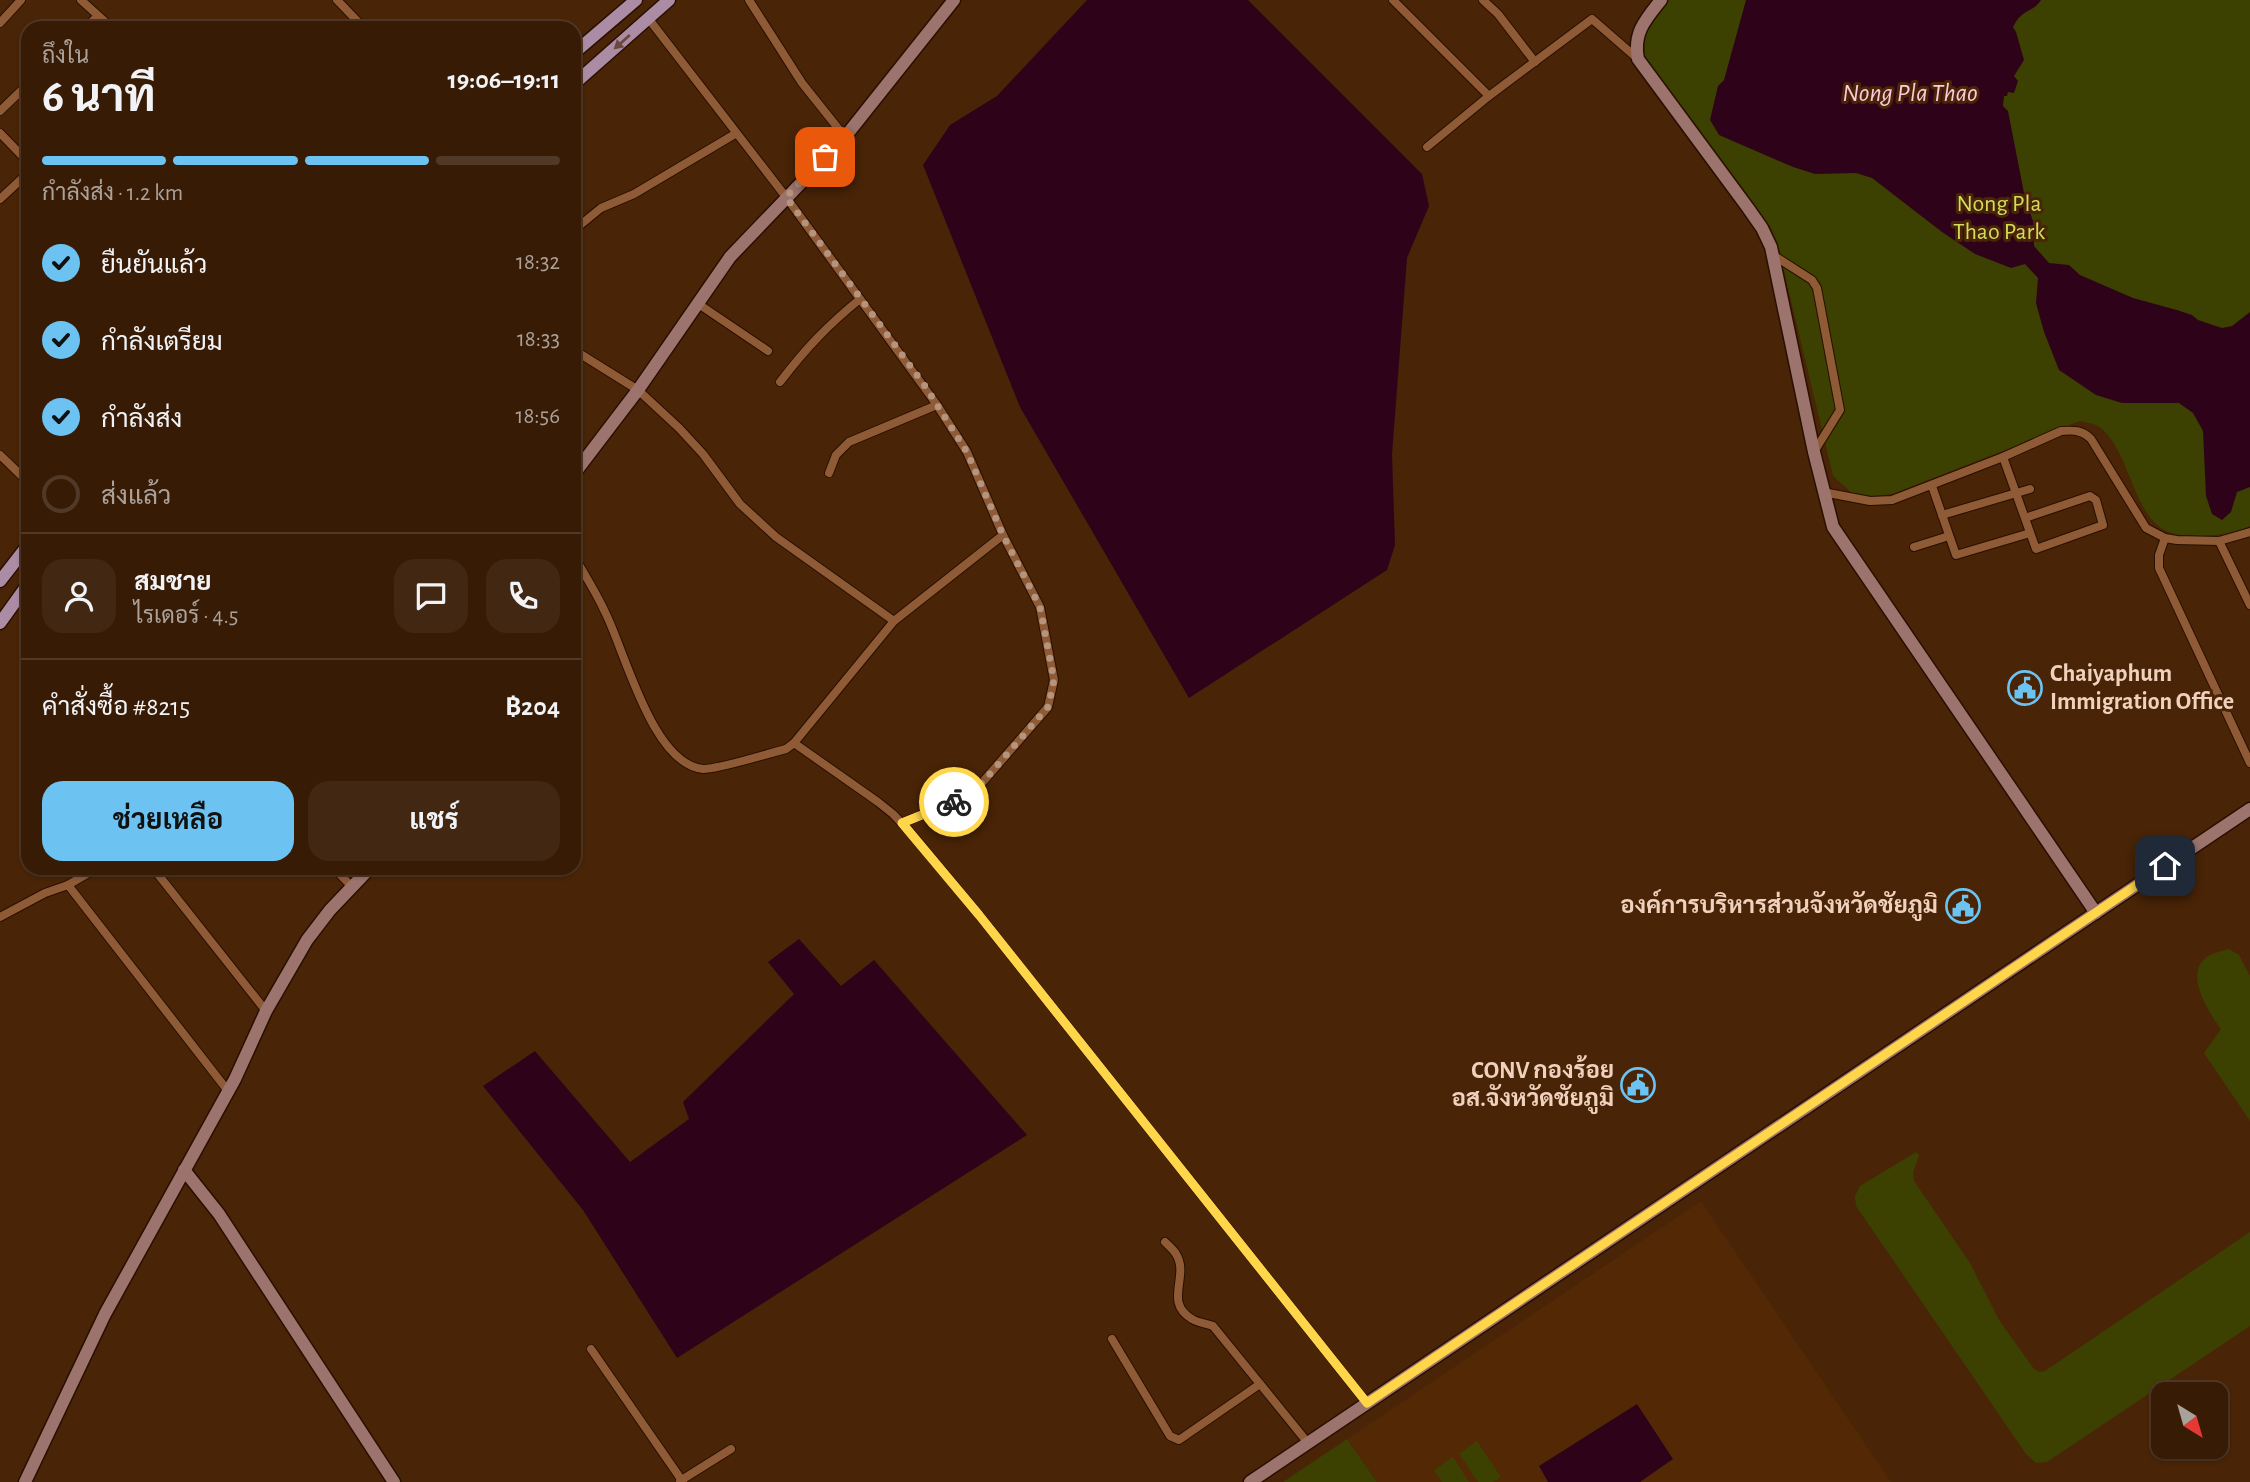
<!DOCTYPE html>
<html lang="th">
<meta charset="utf-8">
<style>
body{margin:0;font-family:"Alegreya Sans",Sarabun,sans-serif;background:#422813;color:#f1f3f6;height:100vh;display:flex;flex-direction:column;font-size:26px;white-space:nowrap}
*{box-sizing:border-box;margin:0}
p{font-size:23px;color:#aaa19a}
.icon{flex:none;width:38px;height:38px;fill:none;stroke:currentColor;stroke-width:2;stroke-linecap:round;stroke-linejoin:round}
.map{position:relative;flex:1;overflow:hidden}
.sheet{position:absolute;left:21px;top:21px;width:560px;height:854px;display:flex;flex-direction:column;background:#371b05;border-radius:21px;box-shadow:0 2px 5px #0004,0 0 0 2px #513927}
.sheet>*{flex:none}
.needle{width:46px;rotate:143deg}
.fabs{position:absolute;left:2151px;top:1382px;display:grid;gap:14px}
.fabs a{display:grid;place-items:center;width:77px;height:77px;border-radius:14px;background:#371b05;box-shadow:0 2px 5px #0004,0 0 0 2px #513927;font-size:35px}
.pin{position:absolute;display:grid;place-items:center;width:60px;height:60px;color:#fff;margin:-30px;border-radius:14px;box-shadow:0 4px 10px #0006}
.courier{position:absolute;display:grid;place-items:center;width:70px;height:70px;margin:-35px;border:5px solid #ffd54a;border-radius:50%;background:#fff;color:#222;box-shadow:0 2px 9px #0007}
.overview em{font-style:normal;font-weight:700}
.overview div{display:flex;flex-direction:column-reverse}
.overview{display:flex;align-items:center;justify-content:space-between;height:119px;padding:0 21px}
h1{font-size:46px;font-weight:700;line-height:52px}
.bar{display:grid;grid-template-columns:repeat(4,1fr);gap:10px 7px;align-content:center;height:84px;padding:0 21px}
.bar i{height:9px;border-radius:5px;background:#513927}
.bar .active{background:#6cc3f2}
.bar p{grid-column:span 4}
.line{display:flex;align-items:center;gap:18px;padding:0 21px;border-top:2px solid #513927}
.line div{flex:1}
.round{display:grid;place-items:center;flex:none;width:74px;height:74px;border-radius:21px;background:#422813}
ol{padding:0 21px;list-style:none}
li{display:flex;align-items:center;gap:21px;height:77px}
li p{margin-inline-start:auto}
li .icon{padding:7px;border-radius:50%;background:#6cc3f2;color:#111;stroke-width:4}
li:last-child{color:#aaa19a}
li i{width:38px;height:38px;border:4px solid #513927;border-radius:50%}
.action{display:flex;gap:14px;margin-top:auto;padding:14px 21px}
.action a{flex:1;height:80px;border-radius:21px;background:#6cc3f2;color:#111;font-size:28px;font-weight:700;line-height:80px;text-align:center}
.action a+a{background:#422813;color:#f1f3f6}
.map>svg:first-child{display:block}
.built{fill:#522805}
.green{fill:#3c4101}
.water{fill:#2e0319}
.lines{fill:none;stroke-linecap:round;stroke-linejoin:round}
.street-casing{stroke:#290f00;stroke-width:10}
.secondary-casing{stroke:#290f00;stroke-width:15}
.primary-casing{stroke:#290f00;stroke-width:15}
.street{stroke:#8f5a36;stroke-width:8}
.secondary{stroke:#9d736d;stroke-width:12}
.primary{stroke:#ab8ca4;stroke-width:12}
.oneway{fill:#6b483e}
.done{stroke:#b5947d;stroke-width:7;stroke-dasharray:0 12.6}
.route{stroke:#ffd54a;stroke-width:9}
.labels{text-anchor:middle;dominant-baseline:central;stroke-width:6;stroke-linejoin:round;paint-order:stroke}
.park-label{font-size:24px;fill:#d1de5a;stroke:#492407}
.poi-label{font-size:24px;font-weight:bold;fill:#efd1bd;stroke:#492407;text-anchor:end}
.water-label{font-size:26px;font-style:italic;fill:#fdcadd;stroke:#492407}
</style>
<div class="map">
<svg width="2250" height="1482" viewBox="0 0 2250 1482">
<rect width="100%" height="100%" fill="#492407"/>
<polygon class="built" points="1701,1201 1891,1482 1377,1482 1347,1439"/>
<g class="green">
<path d="M1666,0H2250V526C2233,534 2211,537 2192,536C2181,535 2171,535 2161,528C2131,507 2127,442 2096,425C2091,423 2085,422 2080,421L1892,494L1872,496L1852,493L1833,476L1778,246L1771,228L1638,49L1641,32Z"/>
<path d="M2229,949L2239,955L2250,976V1121L2204,1053L2221,1029C2209,1013 2183,973 2207,957C2213,953 2222,951 2229,949Z"/>
<polygon points="1916,1152 1919,1155 1913,1173 1914,1181 1970,1263 1999,1320 2034,1369 2040,1372 2045,1371 2250,1232 2250,1326 2047,1462 2036,1463 2026,1454 1856,1206 1855,1196 1860,1186"/>
<polygon points="1347,1439 1377,1482 1283,1482"/>
<polygon points="1477,1441 1501,1477 1493,1482 1478,1482 1459,1454"/>
<polygon points="1453,1457 1469,1482 1442,1482 1434,1470"/>
</g>
<g class="water">
<polygon points="1087,0 1248,0 1422,174 1429,206 1407,258 1392,454 1395,545 1387,570 1189,698 1020,407 923,165 950,125 997,96"/>
<path d="M1746,0H2041C2033,13 2022,8 2013,27L2016,32L2024,60L2014,76L2018,81L2014,93L2008,92L2007,96H2004L2003,106L2008,111L2025,198L2033,221L2034,246L2049,263L2069,265L2080,275L2133,298L2177,310L2192,315L2198,320L2222,328L2232,326L2250,312V487L2237,492L2231,512L2222,520L2212,514L2206,496L2203,431L2193,413L2179,403H2122L2096,395L2059,370L2044,332L2036,303L2038,278L2025,264L2011,268L1975,254L1942,232L1872,178L1856,173L1815,174L1793,167L1719,135L1710,120L1718,86L1724,80Z"/>
<polygon points="799,939 841,986 874,960 1027,1135 677,1358 583,1210 483,1086 535,1051 630,1162 689,1119 683,1102 794,994 768,962"/>
<polygon points="1637,1404 1673,1459 1640,1482 1548,1482 1539,1466"/>
</g>
<g class="lines">
<g class="street-casing">
<g id="street">
<polyline points="81,0 112,28"/>
<polyline points="337,0 364,28"/>
<polyline points="749,0 802,83 845,137"/>
<polyline points="1393,0 1489,96"/>
<polyline points="1483,0 1498,14 1535,62"/>
<polyline points="648,18 786,197 937,405 967,452 1003,535 1040,607 1054,680 1048,707 981,784 963,798 902,823"/>
<polyline points="0,23 21,0"/>
<polyline points="85,28 98,16"/>
<polyline points="0,111 28,84"/>
<polyline points="0,133 28,162"/>
<polyline points="1427,147 1489,96 1592,19 1638,59"/>
<polyline points="0,199 28,173"/>
<polyline points="574,230 601,208 634,194 735,134"/>
<polyline points="1773,255 1812,280 1817,288 1840,410 1814,452"/>
<polyline points="697,303 768,351"/>
<polyline points="574,350 638,390 679,428 703,454 740,504 776,537 894,621"/>
<path d="M780,382C806,348 827,326 860,299"/>
<polyline points="0,455 28,482"/>
<polyline points="2003,457 2036,549 2103,525 2096,500 2090,496 2025,518"/>
<polyline points="829,473 836,455 849,442 937,405"/>
<polyline points="1932,486 1956,555 2030,533"/>
<path d="M1823,492L1870,501L1892,500L2003,457L2061,431C2074,430 2082,430 2091,439L2146,528L2165,538L2177,540L2219,541L2250,532"/>
<polyline points="1942,515 2030,489"/>
<polyline points="2165,538 2159,555 2159,568 2250,763"/>
<polyline points="2219,541 2250,605"/>
<polyline points="1914,547 1949,536"/>
<path d="M574,556C584,574 596,592 605,612C625,651 652,764 703,769C715,770 770,753 786,749L794,743L894,621L1003,535"/>
<polyline points="794,743 878,802 893,814 909,831 979,915 1367,1403"/>
<polyline points="153,868 266,1011"/>
<polyline points="334,868 353,888"/>
<polyline points="68,885 228,1091"/>
<polyline points="0,917 45,893 68,885 97,868"/>
<path d="M1165,1242C1168,1245 1173,1249 1176,1254C1190,1276 1163,1302 1192,1319C1198,1323 1206,1323 1213,1326L1308,1443"/>
<polyline points="1112,1339 1170,1436 1179,1440 1260,1384"/>
<polyline points="591,1349 683,1482"/>
<polyline points="680,1481 731,1449"/>
</g>
</g>
<g class="secondary-casing">
<g id="secondary">
<path d="M1661,0C1645,20 1633,33 1638,59L1748,208L1762,228L1771,247L1814,452L1833,527L2096,913"/>
<polyline points="574,474 638,390 730,257 845,137 954,0"/>
<polyline points="184,1170 219,1214 394,1482"/>
<polyline points="25,1482 105,1314 235,1079 266,1011 307,940 330,910 370,868"/>
<polyline points="1250,1482 2250,809"/>
</g>
</g>
<g class="primary-casing">
<g id="primary">
<polyline points="574,53 636,0"/>
<polyline points="574,84 669,0"/>
<polyline points="0,581 28,545"/>
<polyline points="0,623 28,584"/>
</g>
</g>
<use href="#street" class="street"/>
<use href="#secondary" class="secondary"/>
<use href="#primary" class="primary"/>
</g>
<defs><path id="oneway-solid" d="M-6-.8H1V-3.2L6.5 0L1 3.2V.8H-6Z" transform="scale(1.75)"/></defs>
<use class="oneway" href="#oneway-solid" transform="translate(622 42) rotate(138)"/>
<g class="lines">
<polyline class="done" points="825,157 786,197 925,386 967,452 1003,535 1040,607 1054,680 1048,707 981,784 963,799 954,802"/>
<polyline class="route" points="954,802 902,823 979,915 1367,1403 2165,866"/>
</g>
<defs>
<g id="civic-ring" transform="scale(1.75)"><circle r="9.5" fill="#492407" stroke="#6cc3f2" stroke-width="1.5"/><path d="M-.6-6.5H3V-4.5H.6V-3L4-1V1h2V6H-6V1h2V-1L-.6-3ZM-1.2 2.5V6h2.4V2.5Z" fill="#6cc3f2"/></g>
</defs>
<g fill-rule="evenodd">
<use href="#civic-ring" x="2025" y="688"/>
<use href="#civic-ring" x="1963" y="906"/>
<use href="#civic-ring" x="1638" y="1085"/>
</g>
<g class="labels">
<g class="park-label">
<text x="1999" y="204">Nong Pla<tspan x="1999" dy="28">Thao Park</tspan></text>
</g>
<g class="poi-label">
<text x="2050" y="674" text-anchor="start">Chaiyaphum<tspan x="2050" dy="28">Immigration Office</tspan></text>
<text x="1938" y="906">องค์การบริหารส่วนจังหวัดชัยภูมิ</text>
<text x="1614" y="1071">CONV กองร้อย<tspan x="1614" dy="28">อส.จังหวัดชัยภูมิ</tspan></text>
</g>
<g class="water-label">
<text x="1910" y="93">Nong Pla Thao</text>
</g>
</g>
</svg>
<div class="fabs">
<a><svg class="needle" viewBox="-14 -14 28 28"><path d="M0-13l5 13h-10z" fill="#e53935"/><path d="M0 13l5-13h-10z" fill="#aaa19a"/></svg></a>
</div>
<div class="pin" style="left:825px;top:157px;background:#ea580c"><svg class="icon" aria-label="bag" viewBox="0 0 24 24"><path d="M5 8h14l-1 12H6zM9 8a3 3 0 0 1 6 0"/></svg></div>
<div class="pin" style="left:2165px;top:866px;background:#1f2937"><svg class="icon" aria-label="home" viewBox="0 0 24 24"><path d="M3 11l9-7 9 7M6 9v11h12V9"/></svg></div>
<div class="courier" style="left:954px;top:802px"><svg class="icon" aria-label="bike" viewBox="0 0 24 24"><circle cx="6" cy="16" r="4"/><circle cx="18" cy="16" r="4"/><path d="M6 16l4-8h5l3 8M10 8l3 8H6M13 5h3"/></svg></div>
<section class="sheet">
<div class="overview"><div><h1>6 นาที</h1><p>ถึงใน</p></div><em>19:06–19:11</em></div>
<div class="bar"><i class="active"></i><i class="active"></i><i class="active"></i><i></i><p>กำลังส่ง · 1.2 km</p></div>
<ol>
<li><svg class="icon" aria-label="check" viewBox="0 0 24 24"><path d="M5 12l5 5 9-10"/></svg>ยืนยันแล้ว<p>18:32</p></li>
<li><svg class="icon" aria-label="check" viewBox="0 0 24 24"><path d="M5 12l5 5 9-10"/></svg>กำลังเตรียม<p>18:33</p></li>
<li><svg class="icon" aria-label="check" viewBox="0 0 24 24"><path d="M5 12l5 5 9-10"/></svg>กำลังส่ง<p>18:56</p></li>
<li><i></i>ส่งแล้ว</li>
</ol>
<div class="line" style="height:126px"><a class="round"><svg class="icon" aria-label="person" viewBox="0 0 24 24"><circle cx="12" cy="8" r="4"/><path d="M4 21q1-7 8-7t8 7"/></svg></a><div><b>สมชาย</b><p>ไรเดอร์ · 4.5</p></div><a class="round"><svg class="icon" aria-label="chat" viewBox="0 0 24 24"><path d="M4 5h16v11H9l-5 4z"/></svg></a><a class="round"><svg class="icon" aria-label="phone" viewBox="0 0 24 24"><path d="M5 4h4l2 5-3 2q2 4 5 5l2-3 5 2v4C11 20 4 13 5 4z"/></svg></a></div>
<div class="line" style="height:91px"><div>คำสั่งซื้อ #8215</div><b>฿204</b></div>
<div class="action"><a>ช่วยเหลือ</a><a>แชร์</a></div>
</section>
</div>
